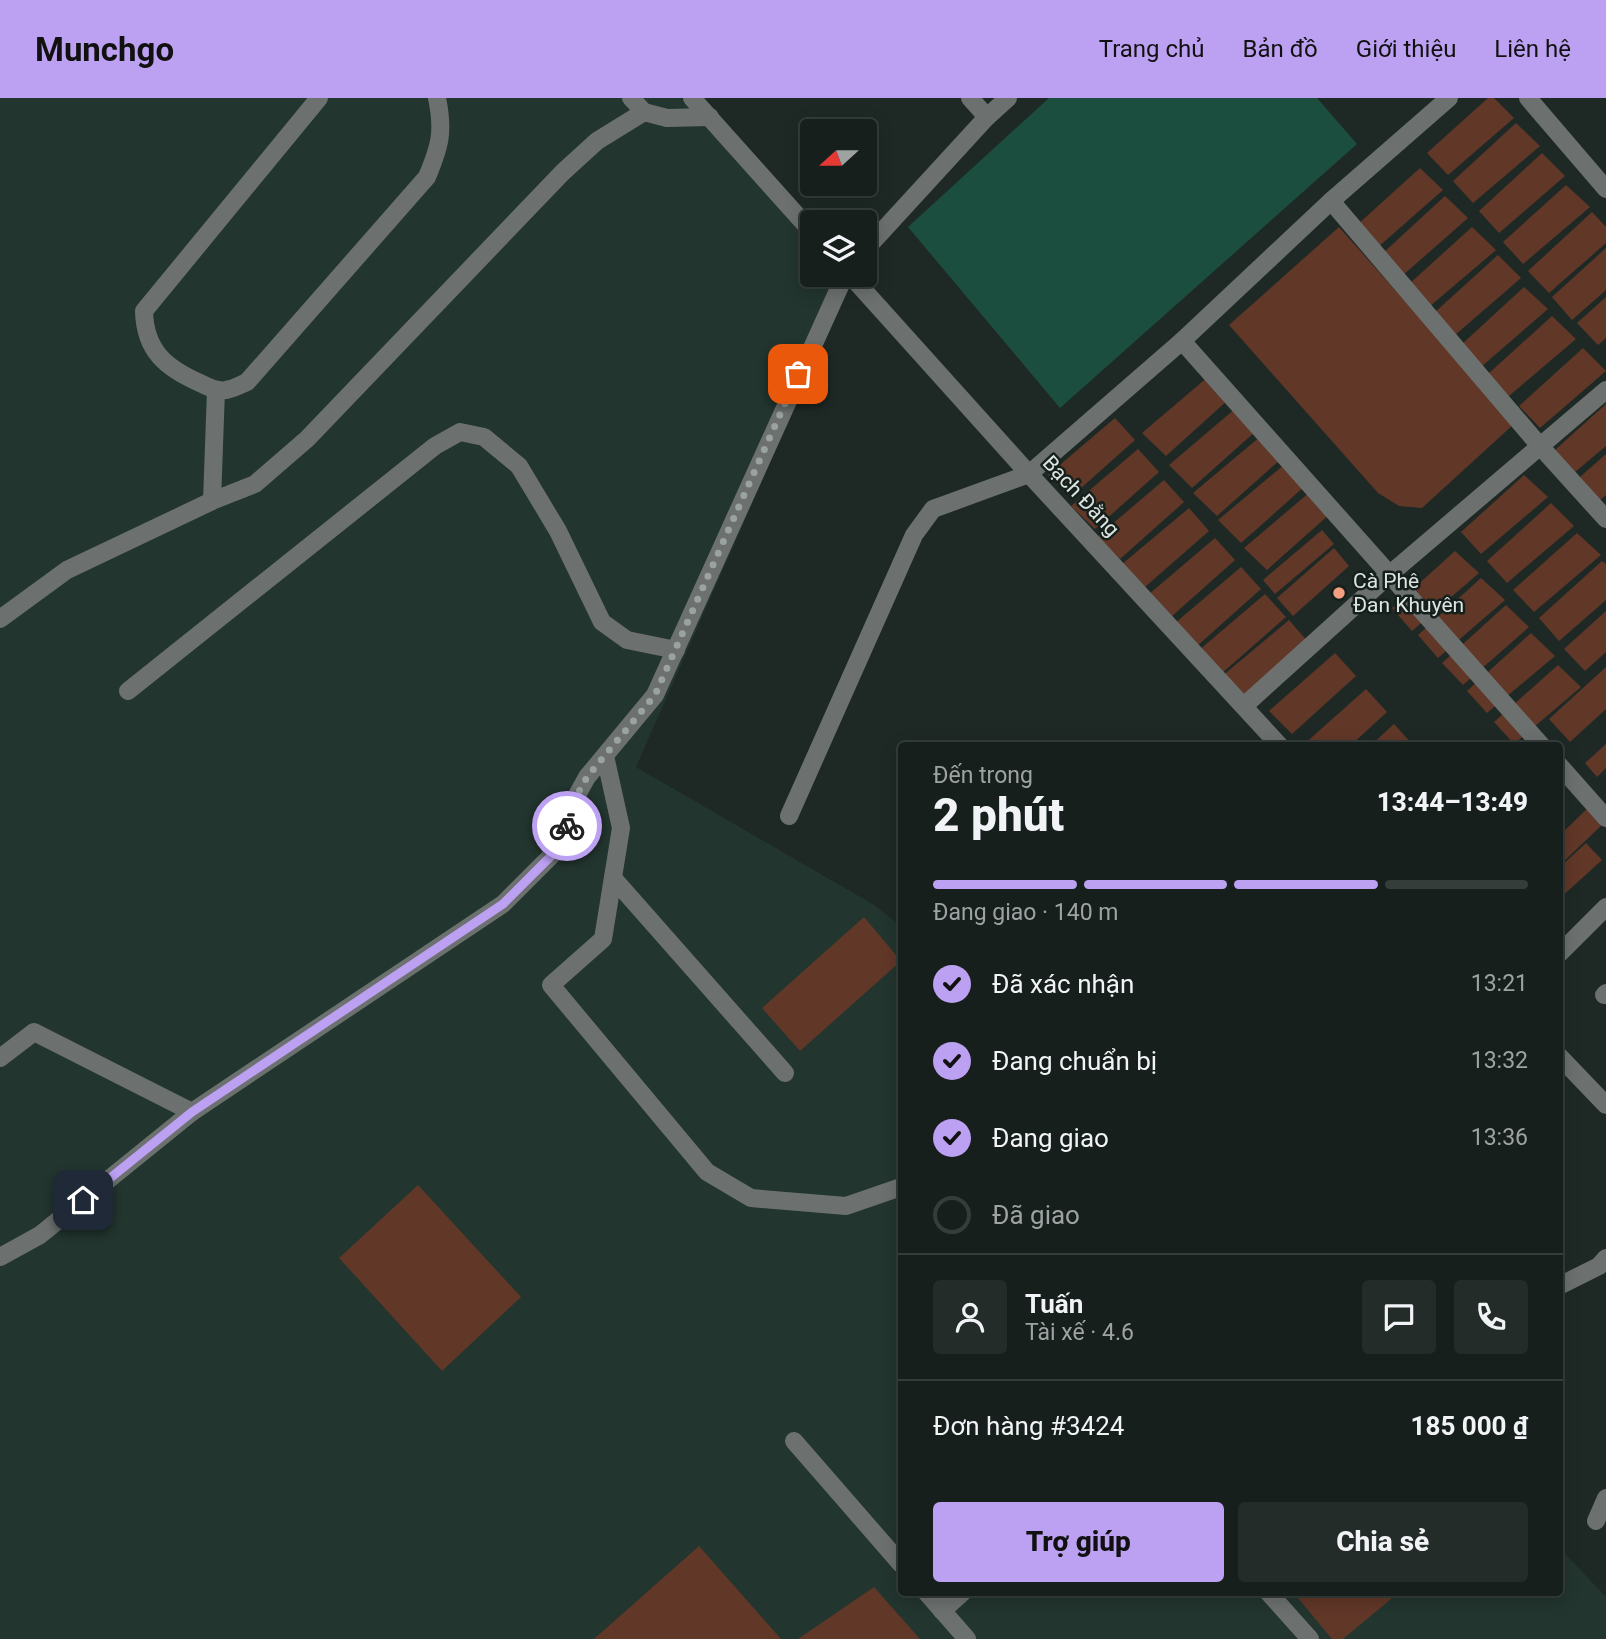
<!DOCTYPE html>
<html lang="vi">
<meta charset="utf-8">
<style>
body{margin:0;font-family:Roboto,sans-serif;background:#232c29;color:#f1f3f6;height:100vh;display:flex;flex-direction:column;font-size:26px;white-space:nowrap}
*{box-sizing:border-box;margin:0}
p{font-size:23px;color:#9ea2a3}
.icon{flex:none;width:38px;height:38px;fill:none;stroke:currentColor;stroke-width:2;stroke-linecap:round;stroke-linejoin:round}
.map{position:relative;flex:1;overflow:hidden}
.panel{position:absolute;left:898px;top:644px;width:665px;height:854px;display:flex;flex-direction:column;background:#161f1c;border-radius:7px;box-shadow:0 4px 18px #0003,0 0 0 2px #353d3b}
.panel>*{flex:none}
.needle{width:46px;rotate:249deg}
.tools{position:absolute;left:800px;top:21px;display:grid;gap:14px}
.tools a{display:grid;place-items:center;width:77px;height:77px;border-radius:7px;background:#161f1c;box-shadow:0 4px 18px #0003,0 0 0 2px #353d3b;font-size:35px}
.pin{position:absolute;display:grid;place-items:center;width:60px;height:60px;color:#fff;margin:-30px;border-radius:14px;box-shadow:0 4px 10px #0006}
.courier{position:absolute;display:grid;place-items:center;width:70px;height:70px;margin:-35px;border:5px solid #bca0f2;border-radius:50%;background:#fff;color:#222;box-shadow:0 2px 9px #0007}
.summary em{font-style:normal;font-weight:800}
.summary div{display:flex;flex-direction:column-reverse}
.summary{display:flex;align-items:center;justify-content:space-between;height:119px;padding:0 35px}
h1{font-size:46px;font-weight:800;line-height:52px}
.bar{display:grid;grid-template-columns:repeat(4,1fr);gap:10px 7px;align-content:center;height:84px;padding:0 35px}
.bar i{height:9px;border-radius:5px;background:#353d3b}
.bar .on{background:#bca0f2}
.bar p{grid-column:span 4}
.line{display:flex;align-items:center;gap:18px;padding:0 35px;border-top:2px solid #353d3b}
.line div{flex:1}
.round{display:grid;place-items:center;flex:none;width:74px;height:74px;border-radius:7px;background:#232c29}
ol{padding:0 35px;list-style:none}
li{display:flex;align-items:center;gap:21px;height:77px}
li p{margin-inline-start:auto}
li .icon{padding:7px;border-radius:50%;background:#bca0f2;color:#111;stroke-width:4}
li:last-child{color:#9ea2a3}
li i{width:38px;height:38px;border:4px solid #353d3b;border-radius:50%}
.button{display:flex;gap:14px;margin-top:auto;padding:14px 35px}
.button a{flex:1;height:80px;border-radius:7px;background:#bca0f2;color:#111;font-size:28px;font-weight:800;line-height:80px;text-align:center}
.button a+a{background:#232c29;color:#f1f3f6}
header{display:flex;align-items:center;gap:42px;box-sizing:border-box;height:98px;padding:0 35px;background:#bca0f2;color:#111}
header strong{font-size:33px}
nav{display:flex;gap:38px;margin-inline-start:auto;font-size:24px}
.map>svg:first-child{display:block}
.built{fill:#22352e}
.green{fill:#1b4e3e}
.building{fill:#613728}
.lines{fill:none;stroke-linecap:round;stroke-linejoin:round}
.minor{stroke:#6c716f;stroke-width:18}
.done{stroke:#9aa39f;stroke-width:7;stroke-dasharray:0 12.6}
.route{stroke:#bca0f2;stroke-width:9}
.poi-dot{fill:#f2a081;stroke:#151f1b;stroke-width:2.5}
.labels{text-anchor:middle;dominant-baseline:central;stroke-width:5;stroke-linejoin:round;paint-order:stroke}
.street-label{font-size:21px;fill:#dde4e1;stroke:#151f1b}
.poi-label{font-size:21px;fill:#dde4e1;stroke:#151f1b;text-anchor:start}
</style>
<header>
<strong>Munchgo</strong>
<nav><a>Trang chủ</a><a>Bản đồ</a><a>Giới thiệu</a><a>Liên hệ</a></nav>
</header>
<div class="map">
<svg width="1606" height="1541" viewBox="0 0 1606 1541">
<rect width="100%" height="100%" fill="#1e2925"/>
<polygon class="built" points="0,0 681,0 812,125 812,177 853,177 636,669 874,807 901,828 901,1494 1559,1494 1559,1449 1606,1499 1606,1541 0,1541"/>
<polygon class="green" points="1049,0 1317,0 1357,46 1060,310 908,129"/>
<g class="building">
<polygon points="1488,0 1494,0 1514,20 1448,77 1427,55"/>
<polygon points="1516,25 1540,48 1473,105 1453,83"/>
<polygon points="1542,55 1565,78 1499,135 1479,113"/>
<polygon points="1420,70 1443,92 1377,150 1357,127"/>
<polygon points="1566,87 1590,109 1523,166 1503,144"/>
<polygon points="1445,98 1468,120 1402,178 1382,156"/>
<polygon points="1592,114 1606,129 1606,145 1549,195 1528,173"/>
<polygon points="1339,129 1514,326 1422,410 1399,408 1378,395 1229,227"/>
<polygon points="1472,129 1496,152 1429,209 1408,187"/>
<polygon points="1606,150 1606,192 1572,222 1552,199"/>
<polygon points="1498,157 1521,180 1455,237 1434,215"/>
<polygon points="1524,189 1548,211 1481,269 1461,247"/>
<polygon points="1606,199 1606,240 1598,247 1577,225"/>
<polygon points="1552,218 1576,241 1509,298 1488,276"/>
<polygon points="1583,250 1606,273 1540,330 1519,308"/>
<polygon points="1209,278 1229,301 1166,358 1142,335"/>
<polygon points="1606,306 1606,348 1575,374 1555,352"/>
<polygon points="1236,310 1256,333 1192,390 1169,367"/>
<polygon points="1115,320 1135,342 1071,399 1048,377"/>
<polygon points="1261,338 1281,361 1217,418 1193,395"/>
<polygon points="1138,351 1159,374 1095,431 1071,408"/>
<polygon points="1606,356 1606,397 1600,402 1580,379"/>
<polygon points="1285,366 1305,388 1241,445 1218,422"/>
<polygon points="1524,377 1548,399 1481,456 1461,434"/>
<polygon points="1164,382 1184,404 1120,461 1097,439"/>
<polygon points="1311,393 1331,415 1267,472 1244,450"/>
<polygon points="1551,405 1574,428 1507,485 1487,463"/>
<polygon points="1189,410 1209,433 1145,489 1121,467"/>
<polygon points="1322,432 1334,446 1275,496 1263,482"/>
<polygon points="1577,435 1601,457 1534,514 1513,492"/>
<polygon points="1215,440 1235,462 1171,519 1148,497"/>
<polygon points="1334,450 1349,468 1293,518 1277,500"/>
<polygon points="1455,453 1479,475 1412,533 1392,510"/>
<polygon points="1602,463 1606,466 1606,502 1559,543 1539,520"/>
<polygon points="1241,469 1261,491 1197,548 1174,526"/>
<polygon points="1481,480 1505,502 1438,560 1418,537"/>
<polygon points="1265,496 1286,519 1221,576 1198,553"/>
<polygon points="1506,507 1529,529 1463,587 1442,565"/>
<polygon points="1606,513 1606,554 1585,573 1564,551"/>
<polygon points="1289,522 1309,545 1244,602 1221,579"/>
<polygon points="1531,535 1555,558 1487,615 1467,593"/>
<polygon points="1335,555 1356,578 1292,636 1269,613"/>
<polygon points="1558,567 1581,589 1514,646 1494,624"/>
<polygon points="1606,569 1606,611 1570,644 1549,621"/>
<polygon points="1366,591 1387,614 1350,648 1302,648"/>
<polygon points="1394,626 1414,648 1370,648"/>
<polygon points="1606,646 1606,670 1597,679 1585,665"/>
<polygon points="1591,707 1606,723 1559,768 1559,738"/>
<polygon points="1586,745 1602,762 1559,801 1559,770"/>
<polygon points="864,819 901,863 800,953 762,910"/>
<polygon points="418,1087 521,1199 442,1273 339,1160"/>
<polygon points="699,1448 781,1541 594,1541"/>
<polygon points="874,1489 920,1541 798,1541"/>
<polygon points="1293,1494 1386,1494 1391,1501 1343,1541 1332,1541"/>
</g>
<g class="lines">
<g class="minor">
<path d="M319,0L144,213C145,253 166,270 200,285C208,289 217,294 226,292C233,291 240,287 247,284L427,79C440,48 444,34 437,0"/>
<polyline points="631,0 644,14"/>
<polyline points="692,0 812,134"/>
<polyline points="970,0 987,19"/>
<polyline points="1528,0 1606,91"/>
<polyline points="1331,103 1539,347 1606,421"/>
<polyline points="864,153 987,19 1008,0"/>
<polyline points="850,177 1029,376 1280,648"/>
<polyline points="1182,243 1542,648"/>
<polyline points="212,403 216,292"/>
<polyline points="0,521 67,472 212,403 255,386 307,341 563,74 597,43 644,14 667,20 710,19"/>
<polyline points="128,593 435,348 460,334 484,339 519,368 558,433 602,524 627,542 676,552"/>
<polyline points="1245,607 1390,476 1606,292"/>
<polyline points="605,658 621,730 603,841 551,887 707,1074 751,1100 846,1108 901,1089"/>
<polyline points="1559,667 1606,720"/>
<polyline points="789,718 914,437 933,411 1029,376 1182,243 1331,103 1449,0"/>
<polyline points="613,780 785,975"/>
<polyline points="1559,856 1606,809"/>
<polyline points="1604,897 1606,895"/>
<polyline points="1559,958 1606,1007"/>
<polyline points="0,960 34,934 192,1014 503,806 560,749 577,697 587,679 655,597 845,177"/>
<polyline points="0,1159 40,1137 192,1014"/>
<polyline points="1559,1188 1599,1168 1606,1160"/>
<polyline points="794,1343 901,1466"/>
<polyline points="1596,1423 1606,1400"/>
<polyline points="926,1494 967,1541"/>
<polyline points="1268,1494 1310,1541"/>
<polyline points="942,1513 963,1494"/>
</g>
</g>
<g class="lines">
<polyline class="done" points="567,728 577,697 587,679 655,597 798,276"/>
<polyline class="route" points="83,1102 192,1014 503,806 560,749 567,728"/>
</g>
<circle class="poi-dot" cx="1339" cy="495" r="7"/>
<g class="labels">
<g class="street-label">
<text transform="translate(1081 398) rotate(47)">Bạch Đằng</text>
</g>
<g class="poi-label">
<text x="1353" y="483">Cà Phê<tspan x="1353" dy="24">Đan Khuyên</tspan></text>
</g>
</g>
</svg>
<div class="tools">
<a><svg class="needle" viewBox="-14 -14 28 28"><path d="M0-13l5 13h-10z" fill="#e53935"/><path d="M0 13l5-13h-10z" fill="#9ea2a3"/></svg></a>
<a><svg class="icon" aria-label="layers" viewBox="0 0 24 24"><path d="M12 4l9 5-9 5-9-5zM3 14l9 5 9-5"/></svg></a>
</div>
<div class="pin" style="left:798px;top:276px;background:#ea580c"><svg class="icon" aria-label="bag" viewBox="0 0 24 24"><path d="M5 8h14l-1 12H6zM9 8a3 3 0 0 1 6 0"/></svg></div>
<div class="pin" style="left:83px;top:1102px;background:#1f2937"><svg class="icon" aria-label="home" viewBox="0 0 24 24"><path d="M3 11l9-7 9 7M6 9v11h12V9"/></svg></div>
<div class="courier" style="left:567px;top:728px"><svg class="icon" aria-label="bike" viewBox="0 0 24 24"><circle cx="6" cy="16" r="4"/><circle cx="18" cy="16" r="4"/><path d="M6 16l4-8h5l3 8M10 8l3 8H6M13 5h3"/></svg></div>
<section class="panel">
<div class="summary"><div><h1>2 phút</h1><p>Đến trong</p></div><em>13:44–13:49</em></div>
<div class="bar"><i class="on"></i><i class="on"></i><i class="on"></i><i></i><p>Đang giao · 140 m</p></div>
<ol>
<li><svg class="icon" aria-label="check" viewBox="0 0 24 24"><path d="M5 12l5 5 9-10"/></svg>Đã xác nhận<p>13:21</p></li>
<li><svg class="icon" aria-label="check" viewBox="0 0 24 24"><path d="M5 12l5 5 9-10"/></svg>Đang chuẩn bị<p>13:32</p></li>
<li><svg class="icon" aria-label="check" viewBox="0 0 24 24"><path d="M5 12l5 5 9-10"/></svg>Đang giao<p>13:36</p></li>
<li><i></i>Đã giao</li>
</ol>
<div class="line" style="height:126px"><a class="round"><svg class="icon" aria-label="person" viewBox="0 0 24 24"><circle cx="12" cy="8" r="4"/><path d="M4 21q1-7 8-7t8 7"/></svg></a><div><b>Tuấn</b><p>Tài xế · 4.6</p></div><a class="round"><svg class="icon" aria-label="chat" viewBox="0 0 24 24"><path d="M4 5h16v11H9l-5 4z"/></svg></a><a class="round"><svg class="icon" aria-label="phone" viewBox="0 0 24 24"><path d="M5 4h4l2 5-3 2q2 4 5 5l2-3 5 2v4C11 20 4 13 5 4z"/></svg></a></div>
<div class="line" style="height:91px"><div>Đơn hàng #3424</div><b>185 000 ₫</b></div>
<div class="button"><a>Trợ giúp</a><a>Chia sẻ</a></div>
</section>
</div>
